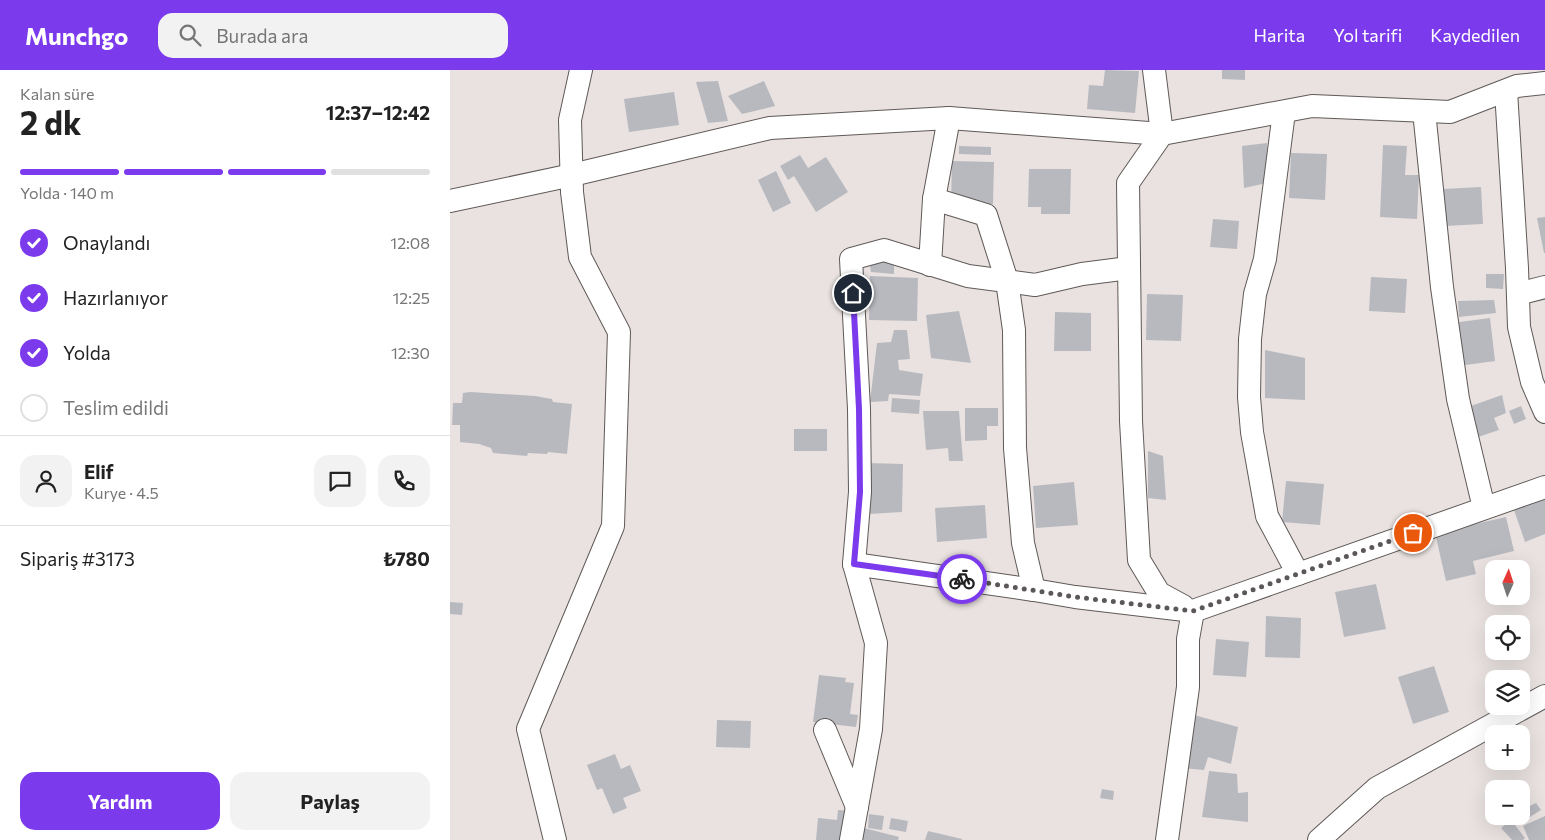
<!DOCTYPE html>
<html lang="tr">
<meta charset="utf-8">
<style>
body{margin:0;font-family:Commissioner,sans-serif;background:#f2f2f2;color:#222;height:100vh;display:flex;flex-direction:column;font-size:19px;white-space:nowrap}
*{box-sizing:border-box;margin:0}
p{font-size:16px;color:#767676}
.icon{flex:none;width:28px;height:28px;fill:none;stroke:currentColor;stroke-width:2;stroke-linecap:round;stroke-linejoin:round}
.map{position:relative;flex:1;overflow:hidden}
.drawer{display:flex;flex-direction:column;background:#fff;width:450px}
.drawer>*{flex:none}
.needle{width:32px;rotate:3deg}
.fabs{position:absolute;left:1035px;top:490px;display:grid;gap:10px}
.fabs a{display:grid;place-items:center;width:45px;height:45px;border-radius:10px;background:#fff;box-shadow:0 5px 20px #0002;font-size:25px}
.pin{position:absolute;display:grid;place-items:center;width:42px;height:42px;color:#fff;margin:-21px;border:2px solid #fff;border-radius:50%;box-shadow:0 1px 5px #0007}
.courier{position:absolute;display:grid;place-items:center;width:50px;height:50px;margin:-25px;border:4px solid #7c3aed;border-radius:50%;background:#fff;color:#222;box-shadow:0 1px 6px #0007}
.summary em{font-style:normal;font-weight:700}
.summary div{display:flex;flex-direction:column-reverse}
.summary{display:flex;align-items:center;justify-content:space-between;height:85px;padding:0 20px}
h1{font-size:32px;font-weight:700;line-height:38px}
.bar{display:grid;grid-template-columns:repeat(4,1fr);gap:8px 5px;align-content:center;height:60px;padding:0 20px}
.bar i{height:6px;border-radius:4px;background:#e0e0e0}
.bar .active{background:#7c3aed}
.bar p{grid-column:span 4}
.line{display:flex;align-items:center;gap:12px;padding:0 20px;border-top:1px solid #e0e0e0}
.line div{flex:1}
.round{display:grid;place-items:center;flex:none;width:52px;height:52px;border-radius:15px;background:#f2f2f2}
ol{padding:0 20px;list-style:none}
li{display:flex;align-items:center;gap:15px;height:55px}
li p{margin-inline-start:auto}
li .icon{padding:5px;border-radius:50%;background:#7c3aed;color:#fff;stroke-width:4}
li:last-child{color:#767676}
li i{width:28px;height:28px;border:2px solid #e0e0e0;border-radius:50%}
.cta{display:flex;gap:10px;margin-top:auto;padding:10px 20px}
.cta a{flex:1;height:58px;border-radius:15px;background:#7c3aed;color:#fff;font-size:20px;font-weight:700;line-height:58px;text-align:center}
.cta a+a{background:#f2f2f2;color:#222}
header{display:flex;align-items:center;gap:30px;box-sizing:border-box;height:70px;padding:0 25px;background:#7c3aed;color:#fff}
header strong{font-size:24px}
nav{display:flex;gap:28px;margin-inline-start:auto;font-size:18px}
.search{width:350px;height:45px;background:#f2f2f2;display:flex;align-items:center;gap:12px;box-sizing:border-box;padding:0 18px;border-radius:15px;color:#767676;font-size:19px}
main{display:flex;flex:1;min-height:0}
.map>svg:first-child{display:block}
.building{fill:#b8b9bf}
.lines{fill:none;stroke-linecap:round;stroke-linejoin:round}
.minor-casing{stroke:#5f5957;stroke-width:24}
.minor{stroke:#fff;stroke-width:22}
.done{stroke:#5c5857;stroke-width:5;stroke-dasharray:0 9}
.route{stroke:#7c3aed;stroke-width:6}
</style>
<header>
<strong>Munchgo</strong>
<div class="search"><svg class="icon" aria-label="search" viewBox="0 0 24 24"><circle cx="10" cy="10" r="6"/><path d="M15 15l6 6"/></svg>Burada ara</div>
<nav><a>Harita</a><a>Yol tarifi</a><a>Kaydedilen</a></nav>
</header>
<main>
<section class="drawer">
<div class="summary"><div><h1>2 dk</h1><p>Kalan süre</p></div><em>12:37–12:42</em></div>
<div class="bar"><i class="active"></i><i class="active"></i><i class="active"></i><i></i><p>Yolda · 140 m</p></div>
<ol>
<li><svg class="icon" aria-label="check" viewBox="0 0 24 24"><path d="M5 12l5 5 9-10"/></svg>Onaylandı<p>12:08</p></li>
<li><svg class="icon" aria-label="check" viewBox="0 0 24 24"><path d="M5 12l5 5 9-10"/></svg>Hazırlanıyor<p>12:25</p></li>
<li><svg class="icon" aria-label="check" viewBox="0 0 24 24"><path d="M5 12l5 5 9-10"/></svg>Yolda<p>12:30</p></li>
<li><i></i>Teslim edildi</li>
</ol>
<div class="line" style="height:90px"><a class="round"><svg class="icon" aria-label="person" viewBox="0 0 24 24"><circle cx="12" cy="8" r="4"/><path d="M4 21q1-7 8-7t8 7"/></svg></a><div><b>Elif</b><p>Kurye · 4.5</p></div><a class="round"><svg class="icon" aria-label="chat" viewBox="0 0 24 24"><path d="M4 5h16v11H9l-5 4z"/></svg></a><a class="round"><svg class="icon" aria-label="phone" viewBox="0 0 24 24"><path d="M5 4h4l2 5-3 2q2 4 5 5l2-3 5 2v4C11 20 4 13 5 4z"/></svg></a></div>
<div class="line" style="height:65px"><div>Sipariş #3173</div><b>₺780</b></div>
<div class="cta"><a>Yardım</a><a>Paylaş</a></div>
</section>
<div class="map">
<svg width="1095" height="770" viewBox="0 0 1095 770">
<rect width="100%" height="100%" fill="#e9e2e0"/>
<g class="building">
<polygon points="655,0 689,1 685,43 637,39 639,15 653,16"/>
<polygon points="772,0 795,0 795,10 772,9"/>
<polygon points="268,11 278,51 258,53 246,12"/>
<polygon points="314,11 325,36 292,44 278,26"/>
<polygon points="224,22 229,55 179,62 174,29"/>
<polygon points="817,73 817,113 794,118 792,76"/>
<polygon points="933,75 957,76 955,105 969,105 967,149 930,147"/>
<polygon points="509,76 541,77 541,85 509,84"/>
<polygon points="841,83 877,84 875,130 839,128"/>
<polygon points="350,85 358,98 376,87 398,122 366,142 344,106 338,110 330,96"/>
<polygon points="502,91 544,92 543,134 501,133"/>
<polygon points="579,99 621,99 620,144 591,144 591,137 578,137"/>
<polygon points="326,101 341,133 323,142 308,110"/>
<polygon points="1031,117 1033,154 995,156 993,119"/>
<polygon points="1095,147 1095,183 1094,183 1087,148"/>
<polygon points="763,149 789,151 787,179 760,177"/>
<polygon points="444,189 444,204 421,202 419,190"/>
<polygon points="1036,204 1054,204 1053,219 1036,218"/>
<polygon points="420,206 468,208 467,251 419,250"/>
<polygon points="921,207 957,209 955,243 919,241"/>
<polygon points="697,224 733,225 731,271 696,270"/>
<polygon points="1044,230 1046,243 1009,247 1008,231"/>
<polygon points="509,241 521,293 481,288 476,245"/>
<polygon points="605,242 641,243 641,281 604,281"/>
<polygon points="1040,248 1045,291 1008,296 1002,253"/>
<polygon points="444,260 457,260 460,289 448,290 449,300 473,304 470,326 439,324 438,331 420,332 427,273 441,272"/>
<polygon points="815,280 855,288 855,330 815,328"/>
<polygon points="20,322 85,326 102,329 103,332 122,334 117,384 98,382 97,384 78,383 77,386 43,383 41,378 29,374 10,372 10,355 2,355 3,333 12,333 13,323"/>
<polygon points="1052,325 1056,343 1044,348 1049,360 1025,368 1018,337"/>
<polygon points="442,328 470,330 469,344 441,342"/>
<polygon points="1071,336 1076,349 1064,354 1059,341"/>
<polygon points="515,338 548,338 548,356 537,356 537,370 515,371"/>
<polygon points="473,341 509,341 513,391 499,391 498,378 476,380"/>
<rect x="344" y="359" width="33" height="22"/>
<polygon points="698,381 713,386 716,430 698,428"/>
<polygon points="418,393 453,394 452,442 419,444"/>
<polygon points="836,411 874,414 870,455 832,452"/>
<polygon points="624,412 628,455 586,458 583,416"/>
<polygon points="1095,425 1095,464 1075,472 1063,437"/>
<polygon points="535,435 537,468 487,472 485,438"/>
<polygon points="1056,447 1064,481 1023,491 1026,504 996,511 985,463"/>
<polygon points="926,514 936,559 894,567 885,522"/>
<polygon points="0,532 13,533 12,545 0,544"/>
<polygon points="816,546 851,548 850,588 815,587"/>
<polygon points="766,569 799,572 796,607 763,605"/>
<polygon points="984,596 999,642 963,654 948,607"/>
<polygon points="369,605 396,608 395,612 404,613 400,644 408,645 406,657 363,652"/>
<polygon points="744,645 788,657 781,694 758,687 754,700 732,698"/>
<polygon points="267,650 301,651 300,678 266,677"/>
<polygon points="165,684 171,699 180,695 191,721 173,728 177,738 163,744 152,718 147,720 137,695"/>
<polygon points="759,701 787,704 788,723 798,722 798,752 752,747"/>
<polygon points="652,719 664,721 663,730 650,728"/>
<polygon points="1086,733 1091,740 1075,750 1071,744 1071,740"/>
<polygon points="388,740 401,741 398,770 366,770 368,748 387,750"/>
<polygon points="419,744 434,746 432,760 418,758"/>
<polygon points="1095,746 1095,770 1079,770 1073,756"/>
<polygon points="441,748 458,751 456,762 439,759"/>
<polygon points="1061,750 1075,768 1073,770 1062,770 1051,758"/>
<polygon points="414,758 449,767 448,770 411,770"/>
<polygon points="478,761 512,769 512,770 475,770"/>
</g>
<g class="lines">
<g class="minor-casing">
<g id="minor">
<polyline points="704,0 712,64 678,113 681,351 689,490 709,523 733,536"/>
<polyline points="1056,21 1067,198 1069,257 1082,312 1095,342"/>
<polyline points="974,41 992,217 1008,329 1034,438"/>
<polyline points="834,42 815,189 805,224 800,269 799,327 802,362 817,446 848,504"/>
<polyline points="484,129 536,145 557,211 564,260 565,378 573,473 584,520"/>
<polyline points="0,131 122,105 320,58 499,48 712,64 862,36 1000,42 1067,16 1095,13"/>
<polyline points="480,195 484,129 499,48"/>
<polyline points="1068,224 1095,217"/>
<polyline points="404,494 584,520 625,527 743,541 1095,417"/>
<polyline points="375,660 407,737"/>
<polyline points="105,770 78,659 163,456 169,262 130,187 122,122 120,50 131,0"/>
<polyline points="401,770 421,659 426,573 404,494 410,422 409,339 401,189 434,180 518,206 585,215 632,204 679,198"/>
<polyline points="717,770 738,617 738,569 743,541"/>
<polyline points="869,770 927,718 1095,626"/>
</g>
</g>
<use href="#minor" class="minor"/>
</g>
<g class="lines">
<polyline class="done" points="512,509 625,527 743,541 963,463"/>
<polyline class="route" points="403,223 409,339 410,422 404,494 512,509"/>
</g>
</svg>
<div class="fabs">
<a><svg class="needle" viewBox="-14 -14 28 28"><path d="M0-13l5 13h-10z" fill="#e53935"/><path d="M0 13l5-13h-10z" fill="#767676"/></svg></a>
<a><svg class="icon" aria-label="locate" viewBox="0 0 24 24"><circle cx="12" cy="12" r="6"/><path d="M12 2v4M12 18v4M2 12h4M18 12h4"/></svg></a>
<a><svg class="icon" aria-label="layers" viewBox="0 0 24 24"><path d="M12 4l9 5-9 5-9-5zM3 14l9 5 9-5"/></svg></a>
<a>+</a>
<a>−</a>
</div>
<div class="pin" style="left:963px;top:463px;background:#ea580c"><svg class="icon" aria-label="bag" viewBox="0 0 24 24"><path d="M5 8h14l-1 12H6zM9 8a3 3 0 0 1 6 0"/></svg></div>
<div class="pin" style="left:403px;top:223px;background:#1f2937"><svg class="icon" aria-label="home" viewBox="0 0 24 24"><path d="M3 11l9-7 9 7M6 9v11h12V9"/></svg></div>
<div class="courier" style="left:512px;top:509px"><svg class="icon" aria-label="bike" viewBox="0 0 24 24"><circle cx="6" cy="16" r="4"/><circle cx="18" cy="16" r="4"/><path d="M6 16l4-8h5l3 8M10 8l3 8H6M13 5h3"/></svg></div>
</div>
</main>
